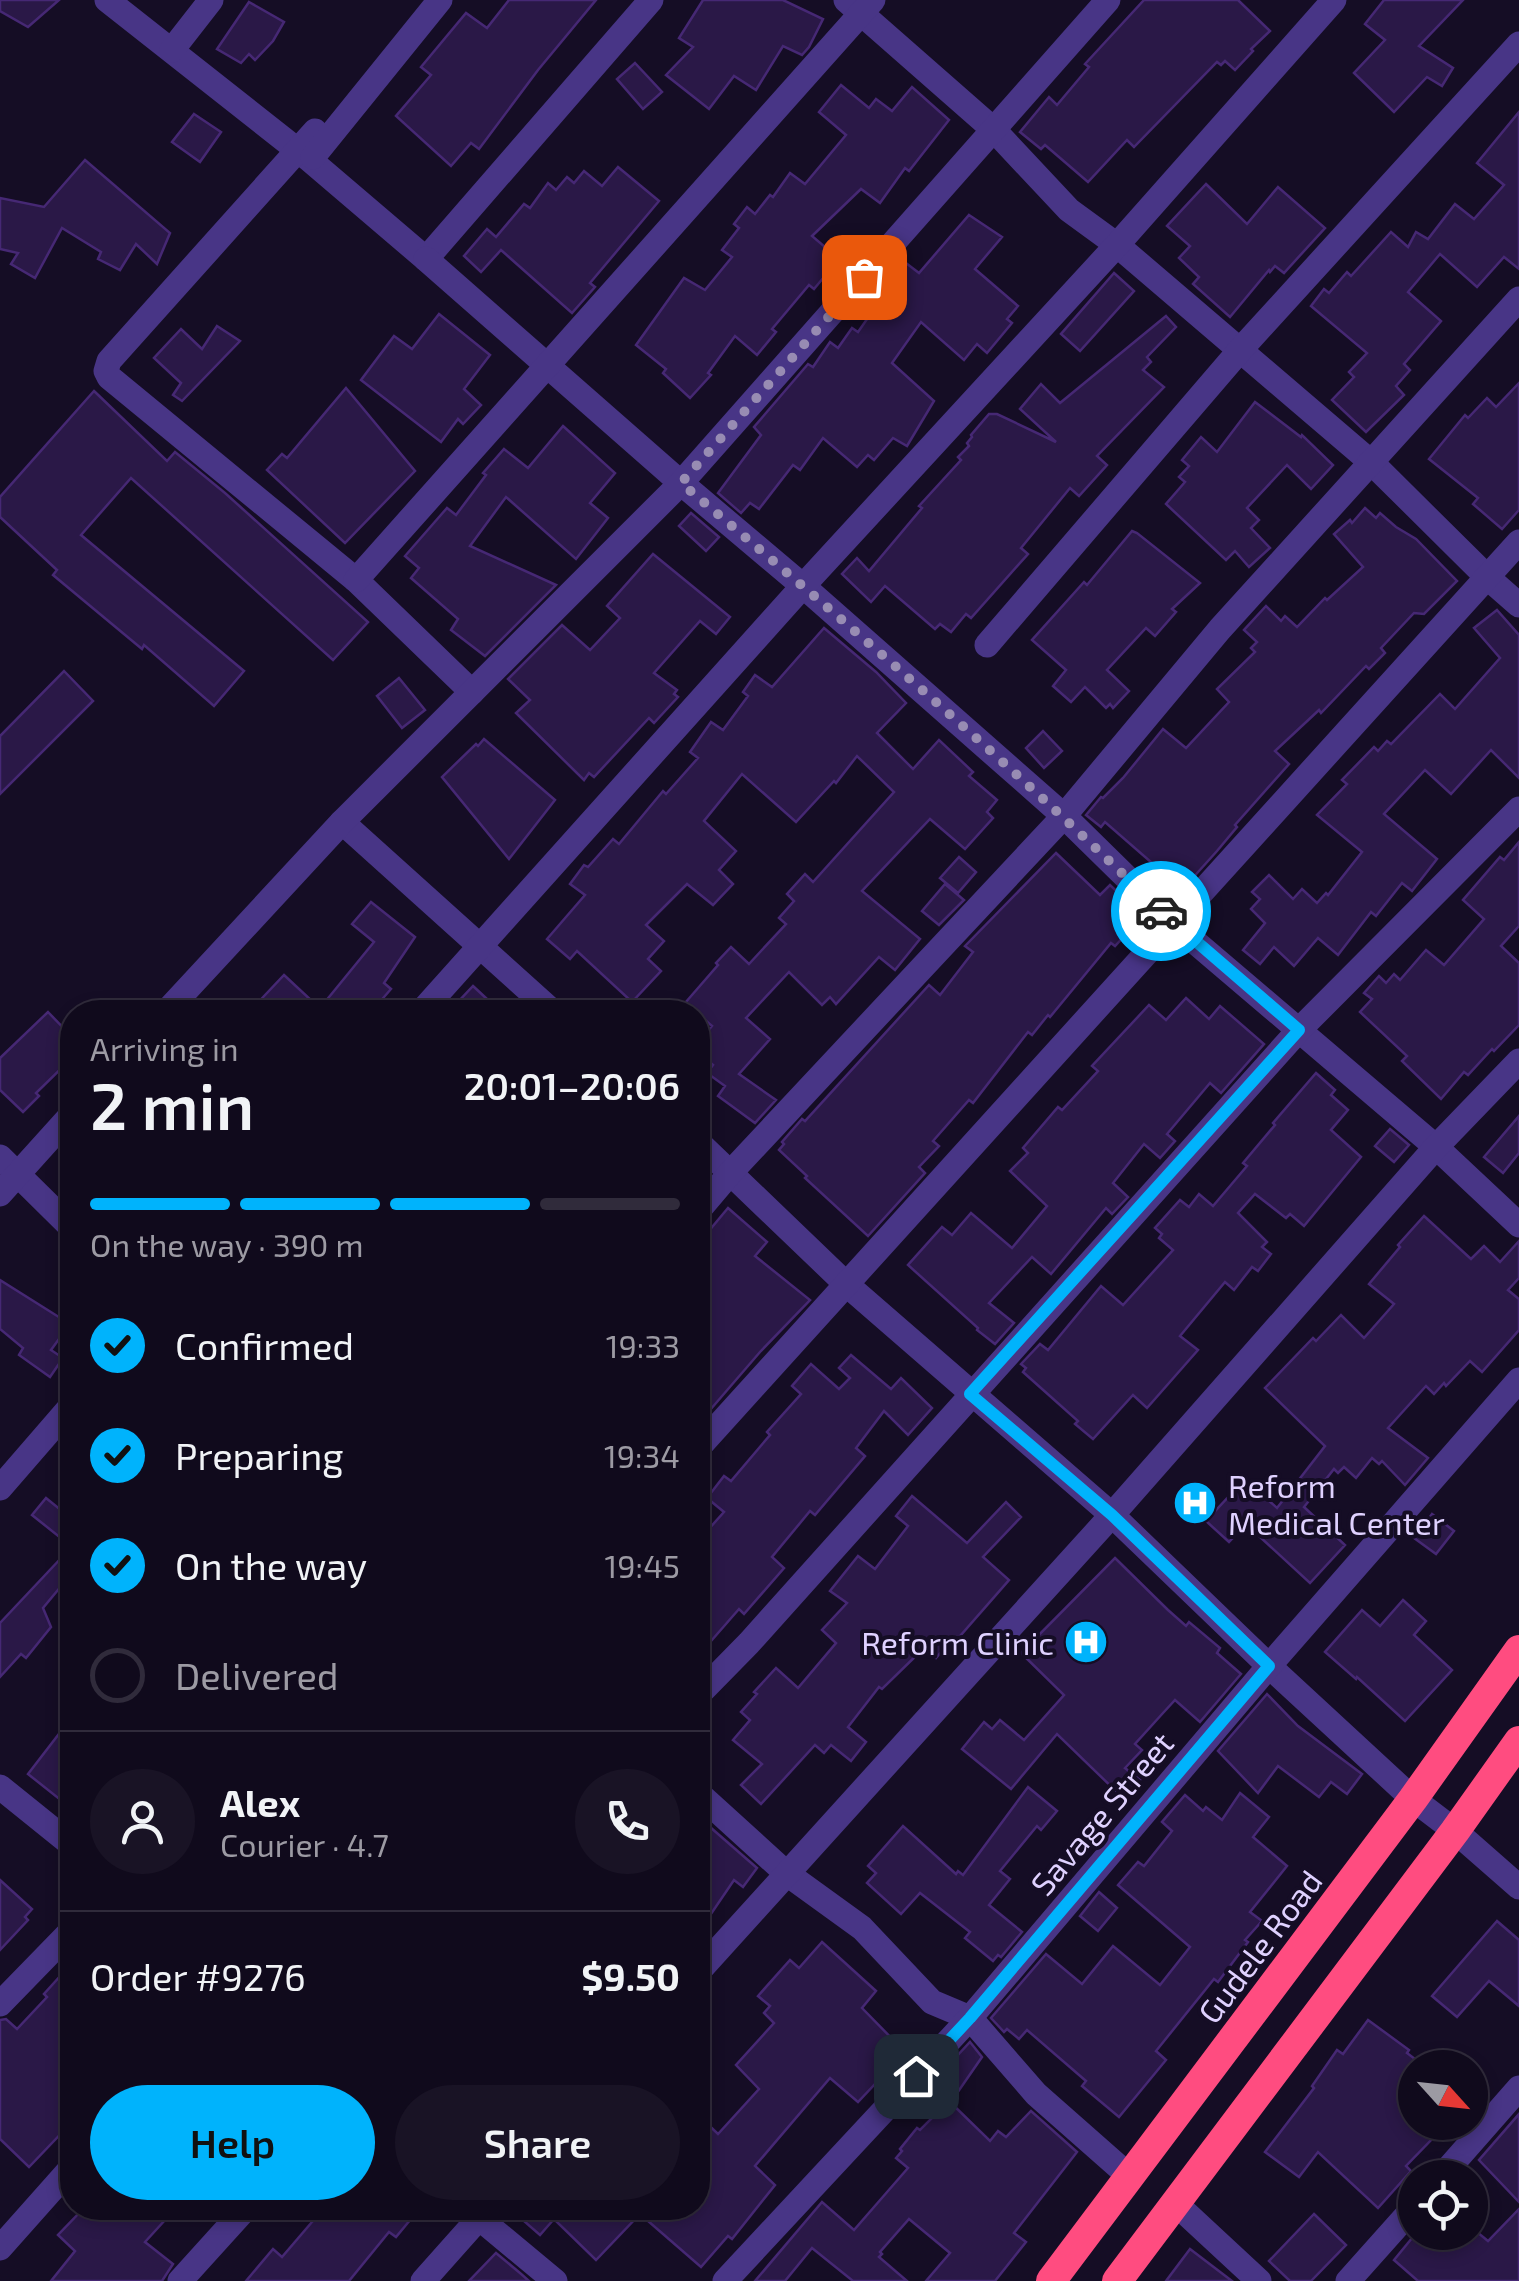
<!DOCTYPE html>
<meta charset="utf-8">
<style>
body{margin:0;font-family:"Exo 2",sans-serif;background:#191325;color:#f1f3f6;height:100vh;display:flex;flex-direction:column;font-size:38px;white-space:nowrap}
*{box-sizing:border-box;margin:0}
p{font-size:32px;color:#9c9aa3}
.icon{flex:none;width:55px;height:55px;fill:none;stroke:currentColor;stroke-width:2;stroke-linecap:round;stroke-linejoin:round}
.map{position:relative;flex:1;overflow:hidden}
.drawer{position:absolute;left:60px;top:1000px;width:650px;height:1220px;display:flex;flex-direction:column;background:#100a1c;border-radius:40px;box-shadow:0 5px 15px #0003,0 0 0 2px #302b3b}
.drawer>*{flex:none}
.needle{width:65px;rotate:117deg}
.tools{position:absolute;left:1398px;top:2050px;display:grid;gap:20px}
.tools a{display:grid;place-items:center;width:90px;height:90px;border-radius:50%;background:#100a1c;box-shadow:0 5px 15px #0003,0 0 0 2px #302b3b;font-size:50px}
.pin{position:absolute;display:grid;place-items:center;width:85px;height:85px;color:#fff;margin:-42px;border-radius:20px;box-shadow:0 5px 15px #0006}
.courier{position:absolute;display:grid;place-items:center;width:100px;height:100px;margin:-50px;border:8px solid #00b3fc;border-radius:50%;background:#fff;color:#222;box-shadow:0 2px 12px #0007}
.head em{font-style:normal;font-weight:600}
.head div{display:flex;flex-direction:column-reverse}
.head{display:flex;align-items:center;justify-content:space-between;height:170px;padding:0 30px}
h1{font-size:65px;font-weight:600;line-height:75px}
.bar{display:grid;grid-template-columns:repeat(4,1fr);gap:15px 10px;align-content:center;height:120px;padding:0 30px}
.bar i{height:12px;border-radius:8px;background:#302b3b}
.bar .selected{background:#00b3fc}
.bar p{grid-column:span 4}
.line{display:flex;align-items:center;gap:25px;padding:0 30px;border-top:2px solid #302b3b}
.line div{flex:1}
.round{display:grid;place-items:center;flex:none;width:105px;height:105px;border-radius:52px;background:#191325}
ol{padding:0 30px;list-style:none}
li{display:flex;align-items:center;gap:30px;height:110px}
li p{margin-inline-start:auto}
li .icon{padding:10px;border-radius:50%;background:#00b3fc;color:#111;stroke-width:4}
li:last-child{color:#9c9aa3}
li i{width:55px;height:55px;border:5px solid #302b3b;border-radius:50%}
.button{display:flex;gap:20px;margin-top:auto;padding:20px 30px}
.button a{flex:1;height:115px;border-radius:60px;background:#00b3fc;color:#111;font-size:40px;font-weight:600;line-height:115px;text-align:center}
.button a+a{background:#191325;color:#f1f3f6}
.map>svg:first-child{display:block}
.building{fill:#2a1847;stroke:#462874;stroke-width:2.5}
.lines{fill:none;stroke-linecap:round;stroke-linejoin:round}
.street{stroke:#483586;stroke-width:25}
.highway{stroke:#ff4c80;stroke-width:30}
.done{stroke:#988cb3;stroke-width:10;stroke-dasharray:0 18}
.route{stroke:#00b3fc;stroke-width:12}
.labels{text-anchor:middle;dominant-baseline:central;stroke-width:8;stroke-linejoin:round;paint-order:stroke}
.poi-label{font-size:32px;fill:#dfd1ff;stroke:#150d25;text-anchor:start}
.street-label{font-size:32px;fill:#dfd1ff;stroke:#150d25}
</style>
<div class="map">
<svg width="1519" height="2281" viewBox="0 0 1519 2281">
<rect width="100%" height="100%" fill="#150d25"/>
<g class="building">
<polygon points="0,0 59,0 28,27 0,11"/>
<polygon points="509,0 596,0 538,70 479,149 471,143 451,166 396,116 431,75 421,67 466,13 487,28"/>
<polygon points="703,0 783,0 823,19 809,47 802,55 783,46 756,90 734,76 709,109 666,75 693,47 679,38"/>
<polygon points="1144,0 1238,0 1270,31 1251,49 1253,51 1235,70 1225,61 1221,65 1217,62 1134,147 1127,140 1088,182 1045,145 1041,149 1020,132 1049,97 1057,105 1089,67 1085,64"/>
<polygon points="1384,0 1463,0 1419,46 1453,68 1442,86 1427,77 1394,112 1354,73 1385,40 1365,24"/>
<polygon points="249,2 284,22 273,41 255,60 249,54 241,63 217,49"/>
<polygon points="635,63 662,92 643,109 617,79"/>
<polygon points="841,85 869,108 876,99 892,111 912,87 949,120 909,171 905,168 880,203 861,189 812,236 839,259 814,289 809,285 772,329 776,332 757,355 735,336 708,373 711,375 690,398 663,373 666,369 636,345 684,278 705,290 732,257 722,250 739,228 734,224 747,207 755,214 770,195 773,197 790,173 805,184 846,135 819,112"/>
<polygon points="1519,112 1519,269 1504,257 1477,287 1440,254 1408,292 1441,321 1404,364 1410,370 1396,386 1404,395 1366,432 1332,400 1354,377 1349,372 1367,353 1311,306 1324,289 1329,293 1347,272 1351,276 1391,232 1408,247 1416,232 1428,239 1455,204 1474,219 1504,185 1477,163"/>
<polygon points="194,114 221,132 200,162 172,142"/>
<polygon points="85,160 170,233 157,264 136,244 120,270 98,259 101,252 62,228 35,278 11,264 18,253 0,249 0,198 44,207"/>
<polygon points="618,167 659,201 590,283 595,287 572,313 501,250 481,272 464,256 487,229 496,237 524,204 530,208 548,183 556,190 567,177 574,183 584,171 602,186"/>
<polygon points="1206,184 1247,224 1278,187 1325,228 1284,273 1275,266 1270,272 1269,270 1230,317 1193,284 1199,277 1179,258 1190,246 1167,226"/>
<polygon points="969,215 1002,237 975,269 1018,306 1007,319 1012,323 987,353 977,344 964,360 921,322 892,363 934,401 907,446 893,438 874,460 868,455 857,467 823,438 800,470 793,465 759,509 750,503 741,513 718,493 761,435 754,427 808,364 813,367 830,342 838,348 852,328 858,332 886,292 880,288 902,260 919,273"/>
<polygon points="1114,273 1134,291 1080,351 1061,334"/>
<polygon points="439,314 490,355 464,389 481,405 463,424 458,419 441,442 361,380 394,336 412,349"/>
<polygon points="1166,316 1176,327 1147,357 1151,362 1143,370 1164,387 1097,456 1107,465 1079,496 1070,488 1021,548 1028,554 971,618 966,614 951,632 940,624 935,629 885,586 871,602 842,574 857,558 869,571 922,508 919,506 961,460 958,457 969,446 967,443 972,437 971,435 989,414 997,414 1056,442 1020,409 1041,384 1060,403"/>
<polygon points="217,326 240,341 182,401 173,395 181,383 154,358 181,329 202,349"/>
<polygon points="1519,383 1519,510 1502,529 1473,504 1478,498 1429,459 1465,415 1468,418 1487,398 1496,407"/>
<polygon points="346,388 415,471 345,543 267,470 282,454 287,458"/>
<polygon points="94,391 167,461 175,452 225,493 368,622 333,660 131,478 81,535 244,671 214,706 144,645 142,649 53,575 57,570 0,517 0,497"/>
<polygon points="1255,402 1301,437 1302,435 1333,465 1311,489 1287,465 1247,508 1259,520 1251,528 1270,548 1249,567 1235,551 1226,560 1166,504 1185,482 1179,477 1189,466 1182,460 1201,437 1217,452"/>
<polygon points="563,426 615,473 590,503 608,518 576,559 506,497 470,546 556,585 485,656 451,630 458,619 411,578 419,568 405,556 447,508 456,515 486,475 483,473 504,449 528,468"/>
<polygon points="1365,508 1376,518 1380,513 1396,527 1416,539 1457,581 1424,614 1414,613 1381,648 1385,653 1369,669 1366,666 1321,713 1319,710 1275,751 1289,764 1235,825 1237,827 1217,851 1180,892 1165,879 1167,876 1105,822 1101,827 1086,815 1101,797 1103,798 1123,778 1163,729 1186,748 1229,702 1217,689 1255,652 1251,648 1257,642 1244,630 1266,606 1281,621 1285,616 1297,627 1325,598 1327,600 1363,567 1334,534 1350,520 1352,523"/>
<polygon points="691,513 719,537 706,551 679,526"/>
<polygon points="1132,531 1137,533 1200,583 1172,609 1176,612 1155,636 1146,628 1107,670 1129,691 1113,708 1110,704 1106,708 1085,687 1071,702 1053,686 1066,670 1032,640 1084,582 1087,585"/>
<polygon points="653,554 730,617 716,634 700,621 654,673 677,690 674,694 678,697 654,723 649,718 594,777 589,773 584,780 516,713 530,700 508,679 562,625 590,650 620,618 607,606"/>
<polygon points="1497,610 1519,635 1519,778 1491,750 1451,794 1425,770 1384,814 1437,859 1412,891 1402,883 1376,916 1371,912 1338,955 1318,938 1294,966 1274,947 1260,964 1243,950 1265,923 1251,909 1260,899 1252,892 1269,875 1293,899 1302,889 1317,903 1326,893 1328,895 1362,852 1317,815 1347,784 1342,780 1374,747 1378,751 1387,741 1391,744 1440,694 1455,709 1500,658 1474,628"/>
<polygon points="824,628 876,672 906,703 877,733 913,769 939,740 973,772 969,776 997,800 987,812 993,818 965,849 930,819 862,891 920,939 895,970 879,957 836,1004 830,997 822,1005 789,972 746,1018 770,1039 739,1074 776,1100 755,1123 718,1096 725,1086 707,1073 713,1065 698,1052 698,1043 712,1026 685,1003 718,965 716,963 731,947 749,964 786,924 779,918 794,901 787,894 805,874 813,882 894,792 857,756 836,783 834,781 796,822 742,774 704,821 736,851 719,870 733,884 713,905 687,884 646,925 664,941 648,959 661,971 632,1002 577,951 570,959 547,939 585,895 570,884 584,865 588,867 613,839 619,844 663,791 666,794 698,758 690,752 711,722 723,730 748,696 743,692 755,675 772,687"/>
<polygon points="64,671 93,701 0,794 0,736"/>
<polygon points="399,678 425,710 402,728 377,696"/>
<polygon points="1043,731 1062,751 1044,768 1026,748"/>
<polygon points="484,739 555,800 509,859 442,777 476,744 478,746"/>
<polygon points="1519,842 1519,926 1501,946 1519,963 1519,1025 1494,1051 1492,1049 1468,1075 1464,1072 1441,1099 1402,1061 1407,1056 1360,1012 1372,999 1364,993 1379,976 1386,983 1394,974 1400,980 1426,950 1444,965 1484,919 1463,900 1500,857 1504,860"/>
<polygon points="1056,853 1100,895 1110,885 1143,916 1115,946 1111,943 1050,1017 1048,1015 1032,1035 1028,1032 973,1103 969,1100 933,1141 939,1146 919,1167 925,1173 868,1236 805,1178 807,1176 779,1150 784,1144 782,1142 802,1119 805,1121 929,985 940,995 973,952 965,946"/>
<polygon points="959,857 976,872 958,893 940,878"/>
<polygon points="945,884 964,900 939,925 922,911"/>
<polygon points="371,902 415,937 384,983 391,989 371,1012 338,1012 325,1002 374,942 352,924"/>
<polygon points="284,975 312,1001 302,1012 249,1012"/>
<polygon points="473,986 501,1012 469,1012 458,1002"/>
<polygon points="1186,998 1209,1019 1220,1006 1264,1044 1221,1093 1210,1083 1167,1134 1175,1141 1160,1158 1144,1144 1113,1183 1128,1197 1112,1214 1106,1208 1051,1274 1032,1257 989,1303 1014,1323 995,1344 977,1330 978,1328 908,1265 942,1227 952,1235 971,1213 1012,1248 1047,1206 1010,1171 1028,1153 1023,1148 1058,1107 1062,1110 1098,1071 1092,1066 1149,1005 1166,1020"/>
<polygon points="48,1012 72,1037 72,1058 36,1093 39,1096 23,1112 0,1090 0,1058"/>
<polygon points="1316,1073 1335,1090 1331,1095 1348,1110 1331,1130 1361,1157 1304,1226 1290,1214 1286,1218 1255,1194 1238,1213 1267,1242 1262,1247 1271,1254 1258,1271 1252,1267 1234,1290 1225,1282 1180,1336 1198,1350 1147,1408 1133,1395 1093,1439 1075,1424 1078,1421 1023,1372 1026,1368 1021,1364 1040,1344 1048,1350 1101,1286 1123,1305 1173,1250 1159,1238 1162,1234 1155,1228 1180,1200 1189,1207 1199,1194 1213,1206 1247,1166 1243,1163 1275,1125 1273,1123"/>
<polygon points="1519,1116 1519,1153 1503,1173 1484,1157"/>
<polygon points="1390,1129 1409,1145 1394,1162 1375,1146"/>
<polygon points="728,1208 767,1242 755,1256 810,1300 760,1352 698,1424 698,1244"/>
<polygon points="1424,1216 1471,1259 1484,1246 1500,1262 1519,1241 1519,1278 1508,1290 1519,1299 1519,1330 1482,1372 1470,1361 1446,1386 1444,1383 1434,1394 1426,1386 1388,1428 1428,1458 1405,1485 1382,1461 1379,1464 1372,1458 1356,1478 1344,1467 1338,1473 1334,1469 1304,1507 1345,1545 1310,1583 1246,1524 1229,1542 1206,1521 1245,1479 1277,1508 1325,1446 1265,1388 1313,1338 1316,1341 1341,1315 1364,1338 1394,1304 1369,1284 1400,1247 1398,1245"/>
<polygon points="0,1280 70,1324 51,1350 63,1358 50,1377 19,1355 23,1348 0,1329"/>
<polygon points="851,1355 891,1389 901,1378 932,1408 908,1435 884,1411 856,1448 865,1456 815,1515 810,1511 772,1557 784,1568 744,1614 739,1609 698,1656 698,1541 724,1512 707,1498 724,1476 731,1481 770,1435 767,1432 801,1394 792,1386 811,1364 839,1389 850,1378 839,1368"/>
<polygon points="912,1496 967,1543 1006,1502 1021,1517 983,1557 1009,1580 953,1644 950,1642 936,1658 924,1648 882,1689 879,1687 848,1727 866,1742 851,1761 831,1745 824,1753 815,1745 761,1804 741,1785 762,1764 733,1740 750,1720 741,1712 757,1694 754,1692 776,1668 798,1688 836,1643 822,1630 847,1603 830,1591 858,1556 875,1569 908,1526 896,1516"/>
<polygon points="46,1498 72,1519 72,1547 32,1515"/>
<polygon points="1432,1514 1454,1531 1436,1554 1414,1538"/>
<polygon points="64,1555 72,1563 72,1573 43,1608 51,1627 26,1658 21,1654 0,1677 0,1623"/>
<polygon points="1115,1558 1168,1610 1186,1626 1189,1622 1220,1648 1217,1653 1241,1674 1200,1722 1175,1700 1163,1713 1135,1744 1142,1750 1125,1768 1140,1780 1124,1799 1057,1734 1011,1789 962,1749 984,1722 992,1729 1000,1720 1024,1740 1064,1695 1021,1653"/>
<polygon points="1403,1600 1426,1621 1414,1635 1452,1670 1405,1721 1357,1677 1356,1679 1325,1652 1362,1610 1380,1626"/>
<polygon points="1267,1694 1298,1726 1362,1774 1347,1794 1331,1782 1319,1797 1278,1766 1258,1793 1218,1751"/>
<polygon points="72,1717 72,1809 28,1774"/>
<polygon points="1028,1787 1057,1811 1041,1830 1037,1826 1000,1871 1010,1879 989,1905 1022,1932 1001,1957 998,1955 993,1961 965,1938 970,1932 920,1893 901,1914 867,1883 876,1873 868,1866 903,1826 956,1874 958,1871 963,1875"/>
<polygon points="1240,1793 1269,1817 1253,1837 1287,1866 1250,1912 1262,1921 1245,1940 1248,1942 1218,1982 1214,1979 1156,2051 1166,2060 1119,2117 1082,2086 1086,2081 1027,2030 1019,2039 1007,2029 1004,2032 991,2018 1046,1954 1082,1984 1113,1946 1160,1985 1190,1947 1118,1885 1138,1862 1144,1866 1172,1831 1162,1822 1185,1795 1203,1811 1206,1807 1222,1820"/>
<polygon points="710,1827 757,1868 743,1887 734,1880 698,1933 698,1878 710,1861 698,1851 698,1843"/>
<polygon points="0,1880 32,1909 25,1917 28,1920 0,1950"/>
<polygon points="1099,1892 1117,1908 1098,1931 1080,1916"/>
<polygon points="1497,1921 1519,1940 1519,2006 1489,1981 1457,2017 1432,1996"/>
<polygon points="822,1942 876,1991 862,2008 905,2052 858,2102 830,2078 755,2166 775,2185 732,2239 728,2236 701,2267 640,2214 596,2260 554,2219 540,2235 509,2208 698,2208 698,2115 718,2134 759,2089 736,2065 774,2023 764,2013 770,2006 758,1996 790,1960 799,1968"/>
<polygon points="72,1963 72,2122 29,2167 0,2139 0,2020 6,2019 17,2029 47,1997 44,1994"/>
<polygon points="1368,2020 1409,2050 1407,2053 1415,2059 1415,2122 1433,2138 1406,2166 1411,2171 1378,2208 1318,2152 1299,2177 1265,2152 1314,2088 1312,2086 1337,2050 1343,2054"/>
<polygon points="970,2042 982,2057 953,2099 932,2083"/>
<polygon points="949,2101 990,2141 998,2131 1006,2137 1031,2111 1077,2152 1014,2233 1026,2242 995,2281 926,2281 950,2253 909,2219 880,2252 882,2254 879,2257 907,2281 853,2281 812,2248 785,2281 755,2281 822,2202 854,2230 908,2168 896,2158 902,2151 900,2149 917,2128 920,2130"/>
<polygon points="1519,2114 1519,2202 1479,2160"/>
<polygon points="84,2208 176,2208 145,2242 173,2264 162,2281 51,2281 75,2251 58,2235"/>
<polygon points="324,2208 420,2208 396,2237 389,2232 349,2281 246,2281 273,2249 282,2257"/>
<polygon points="1519,2209 1519,2281 1418,2281 1394,2260 1417,2232 1477,2232 1488,2241"/>
<polygon points="1314,2214 1346,2245 1311,2281 1290,2281 1269,2261"/>
<polygon points="1190,2249 1232,2281 1166,2281"/>
<polygon points="496,2253 520,2273 529,2281 469,2281"/>
</g>
<g class="lines">
<g class="street">
<polyline points="107,0 310,160 426,259 651,0"/>
<polyline points="846,0 994,130 1069,210 1117,245 1372,463 1487,577 1519,605"/>
<polyline points="172,50 211,0"/>
<polyline points="315,131 109,361 106,371 109,377 356,580 472,692"/>
<polyline points="313,157 440,0"/>
<polyline points="426,259 681,483 803,586 1064,816 1174,924 1436,1147 1519,1225"/>
<polyline points="356,580 873,0"/>
<polyline points="987,645 1241,349 1519,44"/>
<polyline points="342,822 553,1012"/>
<polyline points="166,1012 342,822 681,483 1108,0"/>
<polyline points="421,1012 803,586 1117,245 1334,0"/>
<polyline points="698,1142 846,1284 1112,1515 1269,1666 1413,1799 1455,1831 1519,1887"/>
<polyline points="0,1157 72,1228"/>
<polyline points="0,1194 72,1114"/>
<polyline points="698,1211 731,1172 1064,816 1220,629 1519,299"/>
<polyline points="698,1448 1519,542"/>
<polyline points="0,1488 72,1405"/>
<polyline points="698,1695 749,1643 1299,1030 1519,809"/>
<polyline points="0,1787 72,1845"/>
<polyline points="698,1793 786,1873 862,1928 932,2002 970,2018 1036,2094 1129,2176"/>
<polyline points="698,1972 1112,1515 1436,1147 1519,1061"/>
<polyline points="0,2004 72,1930"/>
<polyline points="1440,2178 1519,2088"/>
<polyline points="1175,2203 1259,2281"/>
<polyline points="467,2208 555,2281"/>
<polyline points="0,2248 72,2167"/>
<polyline points="180,2281 246,2208"/>
<polyline points="423,2281 488,2208"/>
<polyline points="725,2281 970,2018 1269,1666 1519,1380"/>
<polyline points="1348,2281 1415,2206"/>
</g>
<g class="highway">
<polyline points="1051,2281 1413,1799 1519,1650"/>
<polyline points="1117,2281 1455,1831 1519,1741"/>
</g>
</g>
<g class="lines">
<path class="done" d="M864,277L681,483C845,621 1008,761 1161,911"/>
<polyline class="route" points="916,2076 970,2018 1269,1666 1112,1515 970,1394 1299,1030 1161,911"/>
</g>
<defs>
<g id="hospital-disc" transform="scale(2.25)"><circle r="9.5" fill="#00b3fc" stroke="#150d25"/><path d="M-5-5h3v3.5h4V-5h3V5h-3V1.5h-4V5h-3Z" fill="#fff"/></g>
</defs>
<g fill-rule="evenodd">
<use href="#hospital-disc" x="1195" y="1503"/>
<use href="#hospital-disc" x="1086" y="1642"/>
</g>
<g class="labels">
<g class="poi-label">
<text x="1228" y="1485">Reform<tspan x="1228" dy="37">Medical Center</tspan></text>
<text x="1054" y="1642" text-anchor="end">Reform Clinic</text>
</g>
<g class="street-label">
<text transform="translate(1101 1813) rotate(-50)">Savage Street</text>
<text transform="translate(1259 1946) rotate(-53)">Gudele Road</text>
</g>
</g>
</svg>
<div class="tools">
<a><svg class="needle" viewBox="-14 -14 28 28"><path d="M0-13l5 13h-10z" fill="#e53935"/><path d="M0 13l5-13h-10z" fill="#9c9aa3"/></svg></a>
<a><svg class="icon" aria-label="locate" viewBox="0 0 24 24"><circle cx="12" cy="12" r="6"/><path d="M12 2v4M12 18v4M2 12h4M18 12h4"/></svg></a>
</div>
<div class="pin" style="left:864px;top:277px;background:#ea580c"><svg class="icon" aria-label="bag" viewBox="0 0 24 24"><path d="M5 8h14l-1 12H6zM9 8a3 3 0 0 1 6 0"/></svg></div>
<div class="pin" style="left:916px;top:2076px;background:#1f2937"><svg class="icon" aria-label="home" viewBox="0 0 24 24"><path d="M3 11l9-7 9 7M6 9v11h12V9"/></svg></div>
<div class="courier" style="left:1161px;top:911px"><svg class="icon" aria-label="car" viewBox="0 0 24 24"><path d="M5 17H2v-5l4-1 3-4h7l3 4 3 1v5h-3M9 17h6M6 11h13"/><circle cx="7" cy="17" r="2"/><circle cx="17" cy="17" r="2"/></svg></div>
<section class="drawer">
<div class="head"><div><h1>2 min</h1><p>Arriving in</p></div><em>20:01–20:06</em></div>
<div class="bar"><i class="selected"></i><i class="selected"></i><i class="selected"></i><i></i><p>On the way · 390 m</p></div>
<ol>
<li><svg class="icon" aria-label="check" viewBox="0 0 24 24"><path d="M5 12l5 5 9-10"/></svg>Confirmed<p>19:33</p></li>
<li><svg class="icon" aria-label="check" viewBox="0 0 24 24"><path d="M5 12l5 5 9-10"/></svg>Preparing<p>19:34</p></li>
<li><svg class="icon" aria-label="check" viewBox="0 0 24 24"><path d="M5 12l5 5 9-10"/></svg>On the way<p>19:45</p></li>
<li><i></i>Delivered</li>
</ol>
<div class="line" style="height:180px"><a class="round"><svg class="icon" aria-label="person" viewBox="0 0 24 24"><circle cx="12" cy="8" r="4"/><path d="M4 21q1-7 8-7t8 7"/></svg></a><div><b>Alex</b><p>Courier · 4.7</p></div><a class="round"><svg class="icon" aria-label="phone" viewBox="0 0 24 24"><path d="M5 4h4l2 5-3 2q2 4 5 5l2-3 5 2v4C11 20 4 13 5 4z"/></svg></a></div>
<div class="line" style="height:130px"><div>Order #9276</div><b>$9.50</b></div>
<div class="button"><a>Help</a><a>Share</a></div>
</section>
</div>
